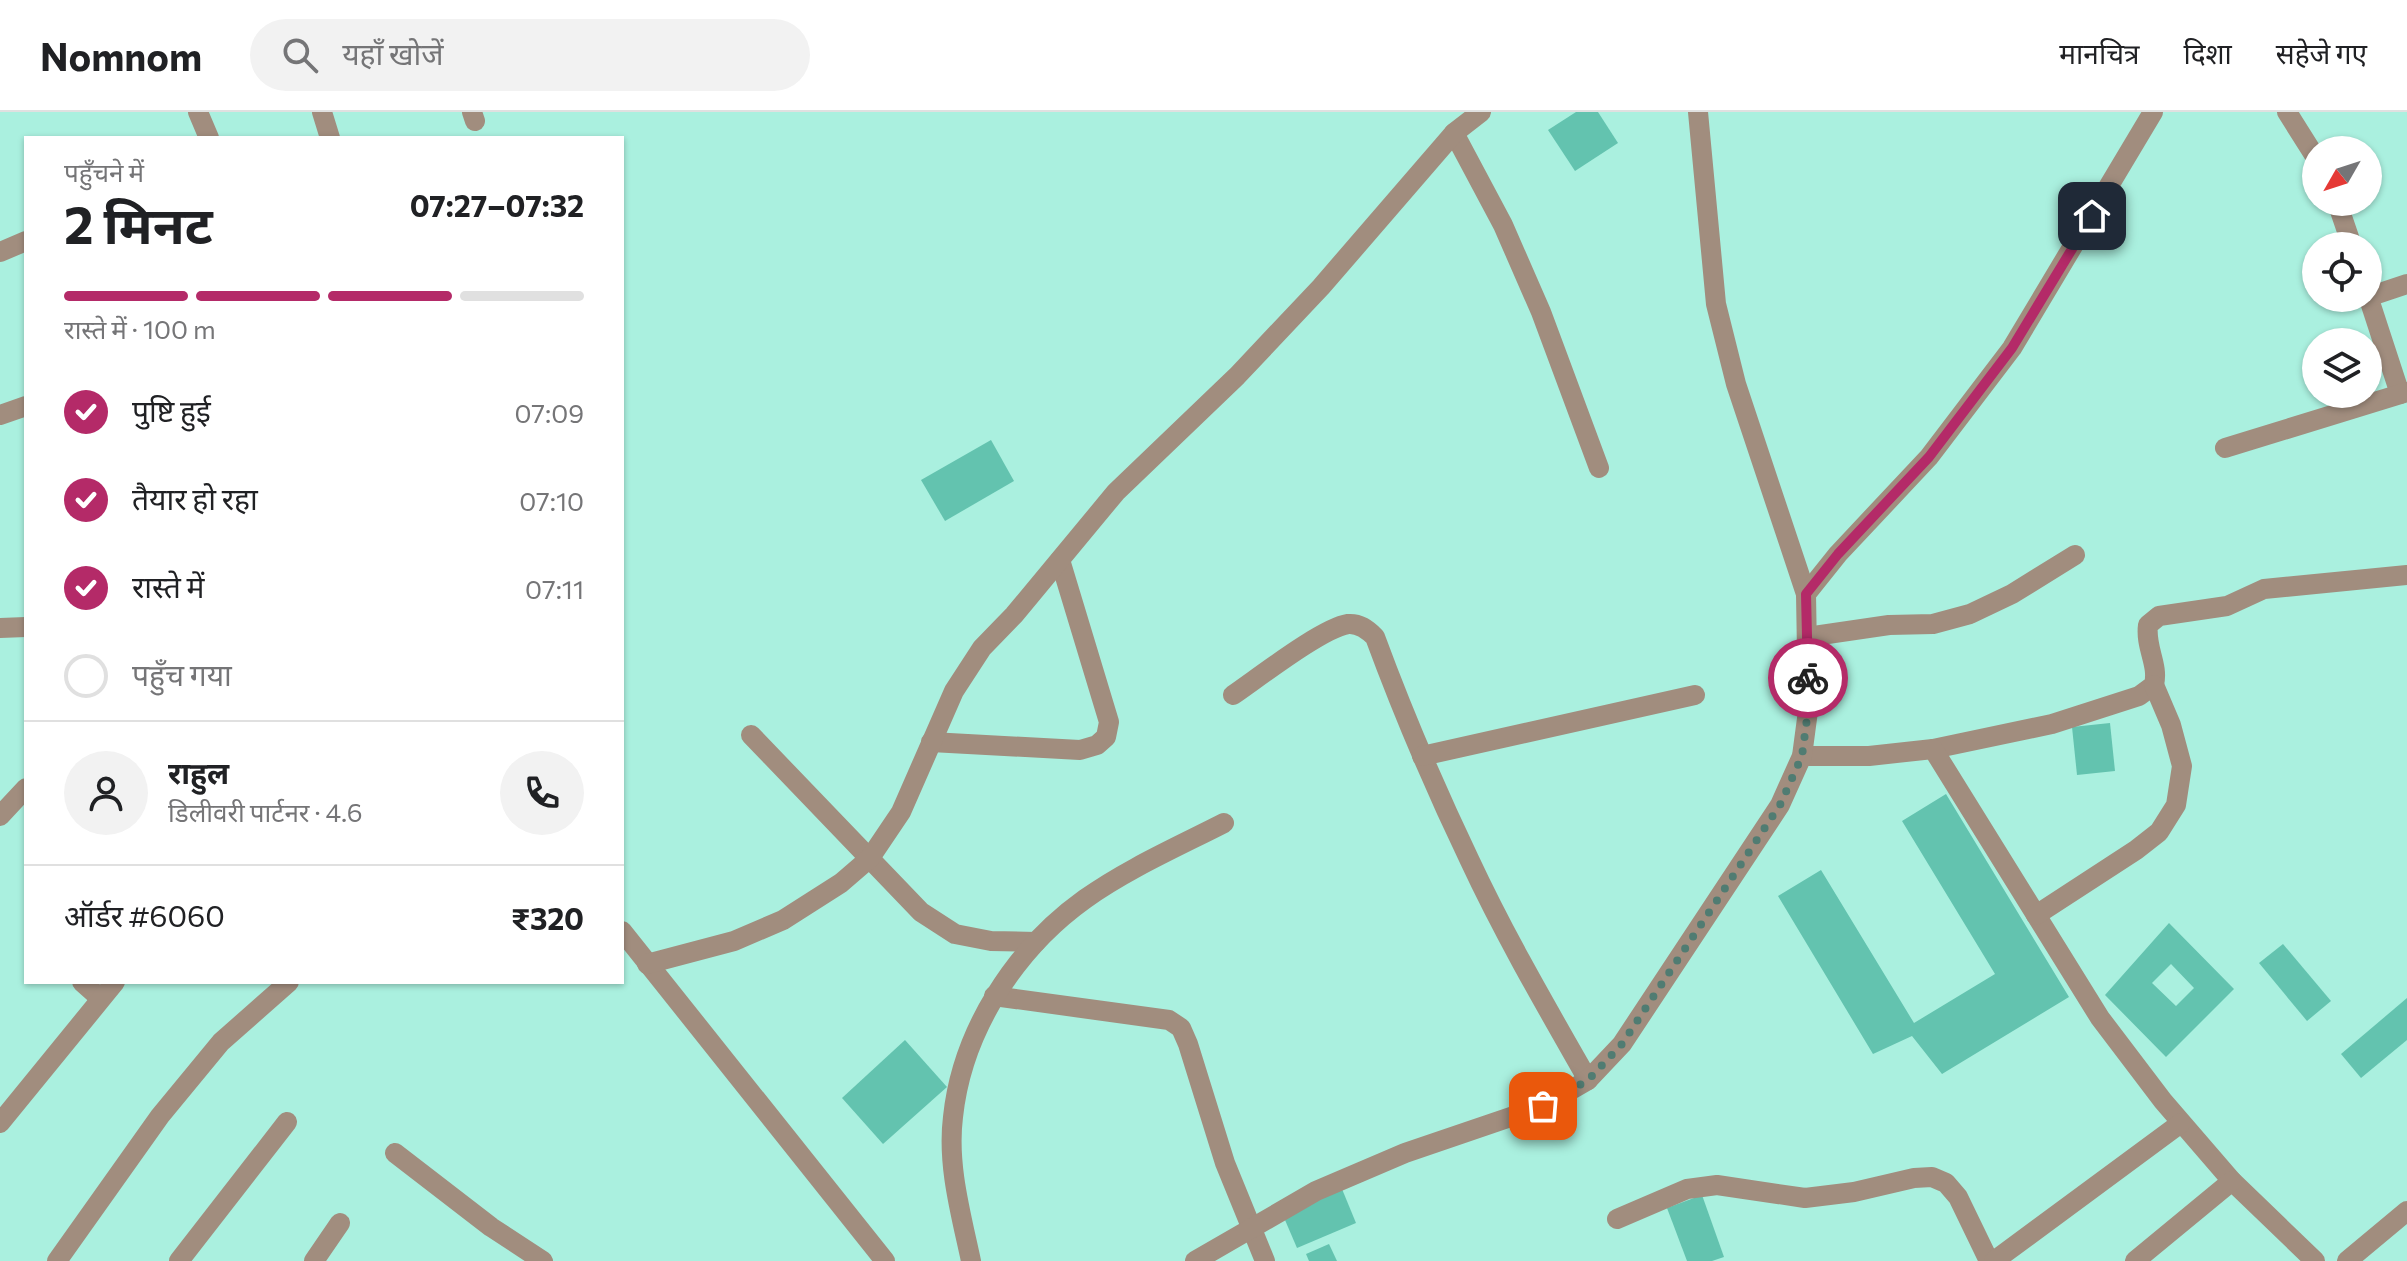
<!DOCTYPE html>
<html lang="hi">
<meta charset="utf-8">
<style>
body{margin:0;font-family:Commissioner,"Noto Sans Devanagari",sans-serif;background:#f2f2f2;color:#202124;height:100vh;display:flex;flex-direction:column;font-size:30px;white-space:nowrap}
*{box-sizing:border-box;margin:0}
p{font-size:26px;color:#757577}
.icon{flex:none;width:44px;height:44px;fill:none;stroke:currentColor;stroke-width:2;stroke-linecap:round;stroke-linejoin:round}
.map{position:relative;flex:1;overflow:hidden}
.sheet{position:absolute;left:24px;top:24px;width:600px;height:848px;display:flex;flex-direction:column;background:#fff;border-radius:0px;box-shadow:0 2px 6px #0004}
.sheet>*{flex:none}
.needle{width:52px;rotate:231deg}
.fabs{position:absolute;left:2302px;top:24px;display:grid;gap:16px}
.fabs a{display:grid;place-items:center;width:80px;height:80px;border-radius:50%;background:#fff;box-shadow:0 2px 6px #0004;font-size:40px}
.pin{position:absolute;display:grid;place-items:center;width:68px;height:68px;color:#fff;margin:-34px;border-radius:16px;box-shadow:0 4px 12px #0006}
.courier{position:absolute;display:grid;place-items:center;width:80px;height:80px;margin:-40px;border:6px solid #b42a68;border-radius:50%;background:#fff;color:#222;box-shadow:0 2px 10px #0007}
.summary em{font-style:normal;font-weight:700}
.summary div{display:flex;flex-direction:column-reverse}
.summary{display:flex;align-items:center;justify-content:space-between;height:136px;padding:0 40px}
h1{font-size:52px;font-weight:700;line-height:60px}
.bar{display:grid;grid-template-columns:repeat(4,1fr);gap:12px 8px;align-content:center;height:96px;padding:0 40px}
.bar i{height:10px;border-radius:6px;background:#e0e0e0}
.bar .current{background:#b42a68}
.bar p{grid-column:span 4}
.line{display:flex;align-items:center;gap:20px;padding:0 40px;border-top:2px solid #e0e0e0}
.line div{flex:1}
.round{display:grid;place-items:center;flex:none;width:84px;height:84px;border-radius:42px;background:#f2f2f2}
ol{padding:0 40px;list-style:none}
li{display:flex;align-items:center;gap:24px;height:88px}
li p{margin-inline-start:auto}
li .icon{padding:8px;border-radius:50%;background:#b42a68;color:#fff;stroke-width:4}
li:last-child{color:#757577}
li i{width:44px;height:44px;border:4px solid #e0e0e0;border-radius:50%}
header{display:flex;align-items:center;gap:48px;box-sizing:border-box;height:112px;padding:0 40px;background:#fff;border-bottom:2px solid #e0e0e0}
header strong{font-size:38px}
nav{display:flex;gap:44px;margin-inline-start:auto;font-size:28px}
.search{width:560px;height:72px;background:#f2f2f2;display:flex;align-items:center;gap:20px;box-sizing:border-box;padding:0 28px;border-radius:44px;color:#757577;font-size:30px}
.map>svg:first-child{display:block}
.building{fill:#63c3af;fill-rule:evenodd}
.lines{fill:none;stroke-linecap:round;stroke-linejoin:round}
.minor{stroke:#a18d7e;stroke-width:20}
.done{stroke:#507c72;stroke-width:8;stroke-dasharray:0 14.4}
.route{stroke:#b42a68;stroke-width:10}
</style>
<header>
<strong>Nomnom</strong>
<div class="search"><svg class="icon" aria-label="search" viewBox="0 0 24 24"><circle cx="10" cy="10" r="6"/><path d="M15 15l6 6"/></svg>यहाँ खोजें</div>
<nav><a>मानचित्र</a><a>दिशा</a><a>सहेजे गए</a></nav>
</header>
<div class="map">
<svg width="2407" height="1149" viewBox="0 0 2407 1149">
<rect width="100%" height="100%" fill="#aaf0df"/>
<g class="building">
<polygon points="1576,0 1598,0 1618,31 1575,59 1548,18"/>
<polygon points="991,328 1014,369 945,409 921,368"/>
<polygon points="2110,611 2115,659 2077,663 2072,615"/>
<polygon points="1946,682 2069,885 1942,962 1912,924 1873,942 1778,784 1821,758 1914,911 1995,862 1902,709"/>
<path d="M2169,811L2234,877L2166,945L2105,883ZM2171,852L2194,876L2176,894L2152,871Z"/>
<polygon points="2283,832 2331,889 2307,909 2259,851"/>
<polygon points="2407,886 2407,928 2361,966 2341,942"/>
<polygon points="905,928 947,975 883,1032 842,986"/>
<polygon points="1342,1077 1356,1111 1297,1136 1282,1101"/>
<polygon points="1702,1083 1724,1145 1712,1149 1687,1149 1667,1096"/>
<polygon points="1329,1132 1337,1149 1309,1149 1306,1142"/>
</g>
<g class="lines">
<g class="minor">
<polyline points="198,0 209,26"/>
<polyline points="322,0 330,26"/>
<polyline points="472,0 475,9"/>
<polyline points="1698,0 1716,192 1736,272 1806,482"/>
<polyline points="2287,0 2316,46"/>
<polyline points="1454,21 1503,113 1541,200 1599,356"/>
<polyline points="2337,90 2352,134"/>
<polyline points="0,140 26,129"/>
<polyline points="2368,184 2400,282"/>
<polyline points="2368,185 2407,172"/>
<polyline points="0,303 26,294"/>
<polyline points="2225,336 2407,280"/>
<polyline points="0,516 26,515"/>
<polyline points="1807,525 1889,513 1933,512 1970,502 2012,482 2075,443"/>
<path d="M1233,583C1258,566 1322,516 1348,512C1359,511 1367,517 1375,525C1403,601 1435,676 1470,749C1505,824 1547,896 1588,968"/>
<polyline points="751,623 921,800 955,822 991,829 1036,830"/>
<polyline points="931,630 1080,638 1097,633 1106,625 1109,610 1060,448"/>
<path d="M1933,637L2052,612L2139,584L2154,573C2159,552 2145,536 2148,513L2159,504L2227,494L2264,477L2407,463"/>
<polyline points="1422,644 1695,583"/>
<polyline points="1802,644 1869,644 1933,637 2100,906 2163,989 2232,1069 2315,1149"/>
<polyline points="0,704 26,676"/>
<polyline points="2036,803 2136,738 2159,720 2176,693 2182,654 2171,613 2154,573"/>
<polyline points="622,819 885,1149"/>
<polyline points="647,852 734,829 783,808 841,771 870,746 901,700 954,579 982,536 1014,503 1116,380 1237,264 1321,175 1454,21 1481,0"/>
<polyline points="82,870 100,886"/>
<polyline points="994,884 1169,908 1181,916 1188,932 1225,1051 1265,1149"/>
<polyline points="0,1011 115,870"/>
<polyline points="395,1041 491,1115 543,1149"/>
<polyline points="1617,1107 1687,1077 1717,1073 1805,1086 1854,1080 1914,1066 1932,1065 1946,1071 1958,1085 1989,1149"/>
<polyline points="57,1149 160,1004 221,930 289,870"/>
<polyline points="179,1149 287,1010"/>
<polyline points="314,1149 340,1111"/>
<path d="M971,1149C961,1102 947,1053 953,1005C962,919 1015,837 1085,787C1127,757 1177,735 1224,711"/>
<polyline points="1195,1149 1316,1079 1405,1041 1543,994 1588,968 1622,932 1780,693 1802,644 1808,599 1806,482 1838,442 1929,345 2012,236 2153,0"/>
<polyline points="1994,1149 2181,1011"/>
<polyline points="2135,1149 2232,1069"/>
<polyline points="2347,1149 2407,1099"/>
</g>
</g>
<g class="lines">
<polyline class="done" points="1543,994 1588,968 1622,932 1780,693 1802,644 1808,599 1808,566"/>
<polyline class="route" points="1808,566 1806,482 1838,442 1929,345 2012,236 2092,104"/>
</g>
</svg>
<div class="fabs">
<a><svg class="needle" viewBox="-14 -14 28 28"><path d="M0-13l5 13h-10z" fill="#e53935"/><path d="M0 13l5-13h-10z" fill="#757577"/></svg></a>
<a><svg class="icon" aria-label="locate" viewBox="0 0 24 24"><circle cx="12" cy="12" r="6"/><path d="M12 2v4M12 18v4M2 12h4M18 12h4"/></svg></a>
<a><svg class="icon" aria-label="layers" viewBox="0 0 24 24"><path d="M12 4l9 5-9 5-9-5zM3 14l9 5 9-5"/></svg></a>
</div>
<div class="pin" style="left:1543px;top:994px;background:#ea580c"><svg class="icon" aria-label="bag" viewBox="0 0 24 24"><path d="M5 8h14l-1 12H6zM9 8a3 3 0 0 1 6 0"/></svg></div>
<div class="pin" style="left:2092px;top:104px;background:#1f2937"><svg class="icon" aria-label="home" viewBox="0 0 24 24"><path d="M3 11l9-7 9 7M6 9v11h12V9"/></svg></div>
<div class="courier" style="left:1808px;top:566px"><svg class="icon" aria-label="bike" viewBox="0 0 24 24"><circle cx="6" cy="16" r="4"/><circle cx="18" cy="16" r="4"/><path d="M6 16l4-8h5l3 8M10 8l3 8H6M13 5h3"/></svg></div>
<section class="sheet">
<div class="summary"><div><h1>2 मिनट</h1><p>पहुँचने में</p></div><em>07:27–07:32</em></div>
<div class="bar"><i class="current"></i><i class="current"></i><i class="current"></i><i></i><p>रास्ते में · 100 m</p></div>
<ol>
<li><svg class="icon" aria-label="check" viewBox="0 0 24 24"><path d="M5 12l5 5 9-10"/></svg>पुष्टि हुई<p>07:09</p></li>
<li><svg class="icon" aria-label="check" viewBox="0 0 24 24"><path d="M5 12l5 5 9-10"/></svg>तैयार हो रहा<p>07:10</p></li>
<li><svg class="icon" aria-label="check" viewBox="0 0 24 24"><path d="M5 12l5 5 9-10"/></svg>रास्ते में<p>07:11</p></li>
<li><i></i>पहुँच गया</li>
</ol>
<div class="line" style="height:144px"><a class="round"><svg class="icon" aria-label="person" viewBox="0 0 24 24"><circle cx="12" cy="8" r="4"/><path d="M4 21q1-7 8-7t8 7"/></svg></a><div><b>राहुल</b><p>डिलीवरी पार्टनर · 4.6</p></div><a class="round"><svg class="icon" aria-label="phone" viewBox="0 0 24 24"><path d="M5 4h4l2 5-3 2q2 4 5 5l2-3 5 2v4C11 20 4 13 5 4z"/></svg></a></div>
<div class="line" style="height:104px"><div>ऑर्डर #6060</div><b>₹320</b></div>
</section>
</div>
